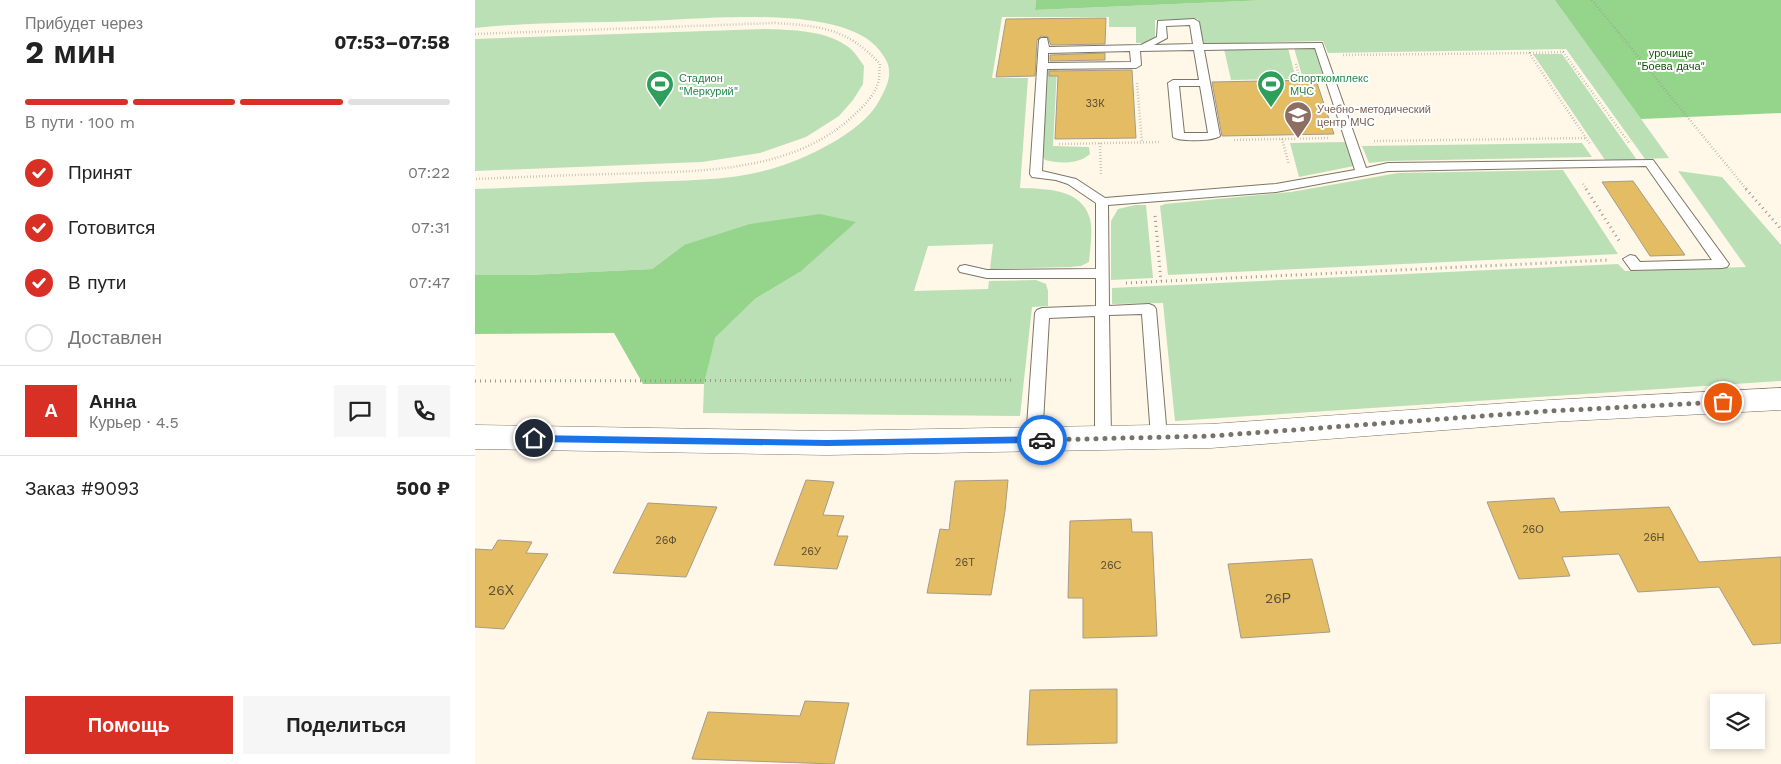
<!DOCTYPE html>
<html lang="ru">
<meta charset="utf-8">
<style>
body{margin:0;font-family:"Work Sans",sans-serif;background:#f6f6f6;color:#222;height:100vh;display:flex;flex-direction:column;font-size:19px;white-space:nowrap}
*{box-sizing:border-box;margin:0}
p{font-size:16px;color:#767676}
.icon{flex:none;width:28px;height:28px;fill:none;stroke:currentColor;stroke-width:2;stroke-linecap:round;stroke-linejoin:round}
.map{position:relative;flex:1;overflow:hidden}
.side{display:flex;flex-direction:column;background:#fff;width:475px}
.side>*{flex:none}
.controls{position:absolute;left:1235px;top:694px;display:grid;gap:10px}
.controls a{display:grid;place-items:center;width:55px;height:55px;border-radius:0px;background:#fff;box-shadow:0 2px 8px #0003;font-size:25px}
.pin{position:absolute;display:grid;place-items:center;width:42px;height:42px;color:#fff;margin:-21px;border:2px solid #fff;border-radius:50%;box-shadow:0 1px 5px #0007}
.courier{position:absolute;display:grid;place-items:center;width:50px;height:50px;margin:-25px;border:4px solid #1a73e8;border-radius:50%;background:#fff;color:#222;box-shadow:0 1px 6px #0007}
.overview em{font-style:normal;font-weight:700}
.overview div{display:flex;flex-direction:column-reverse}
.overview{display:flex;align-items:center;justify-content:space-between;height:85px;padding:0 25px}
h1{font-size:32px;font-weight:700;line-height:38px}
.bar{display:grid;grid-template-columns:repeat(4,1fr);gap:8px 5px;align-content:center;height:60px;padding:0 25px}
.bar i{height:6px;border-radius:4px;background:#e0e0e0}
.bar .current{background:#d93025}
.bar p{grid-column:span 4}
.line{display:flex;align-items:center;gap:12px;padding:0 25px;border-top:1px solid #e0e0e0}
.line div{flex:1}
.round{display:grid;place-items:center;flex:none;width:52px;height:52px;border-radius:0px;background:#f6f6f6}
ol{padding:0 25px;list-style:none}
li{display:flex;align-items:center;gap:15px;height:55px}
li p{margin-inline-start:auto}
li .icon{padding:5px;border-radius:50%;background:#d93025;color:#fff;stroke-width:4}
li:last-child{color:#767676}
li i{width:28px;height:28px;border:2px solid #e0e0e0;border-radius:50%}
.cta{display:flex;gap:10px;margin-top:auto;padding:10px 25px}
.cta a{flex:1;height:58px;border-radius:0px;background:#d93025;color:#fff;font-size:20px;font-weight:700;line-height:58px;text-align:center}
.cta a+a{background:#f6f6f6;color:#222}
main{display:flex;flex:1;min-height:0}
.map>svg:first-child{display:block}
.green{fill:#bbe0b5}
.forest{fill:#95d48b}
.building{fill:#e4bc63;stroke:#a49c8a}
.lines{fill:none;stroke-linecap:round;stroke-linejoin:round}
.service-casing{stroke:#7d7564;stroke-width:2}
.minor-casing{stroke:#7d7564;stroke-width:1}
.path-far1{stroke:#9e978c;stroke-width:2.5;stroke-dasharray:0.5 2.5;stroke-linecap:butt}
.path{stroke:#9e978c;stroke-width:3;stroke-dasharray:1 4;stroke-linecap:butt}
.service{fill:#fff;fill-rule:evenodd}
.minor{fill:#fff;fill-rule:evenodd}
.route{fill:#1a73e8}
.done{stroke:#787269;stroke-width:5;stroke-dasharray:0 9}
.labels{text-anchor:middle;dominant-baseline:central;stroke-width:4;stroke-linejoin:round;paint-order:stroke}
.far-park-label{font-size:11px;fill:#16530b;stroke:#fff}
.far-leisure-label{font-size:11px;fill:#27864d;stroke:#fff;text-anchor:start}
.number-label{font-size:11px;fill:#5c4f34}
.far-education-label{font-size:11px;fill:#785e54;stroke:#fff;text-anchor:start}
.near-number-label{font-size:14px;fill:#5c4f34}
</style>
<main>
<section class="side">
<div class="overview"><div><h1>2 мин</h1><p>Прибудет через</p></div><em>07:53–07:58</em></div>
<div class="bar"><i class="current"></i><i class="current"></i><i class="current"></i><i></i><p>В пути · 100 m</p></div>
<ol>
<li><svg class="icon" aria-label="check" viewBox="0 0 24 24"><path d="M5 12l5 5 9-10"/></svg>Принят<p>07:22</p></li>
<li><svg class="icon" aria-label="check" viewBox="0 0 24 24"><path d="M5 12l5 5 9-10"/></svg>Готовится<p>07:31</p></li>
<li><svg class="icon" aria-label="check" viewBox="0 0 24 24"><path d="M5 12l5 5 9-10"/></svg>В пути<p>07:47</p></li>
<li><i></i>Доставлен</li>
</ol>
<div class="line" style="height:90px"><b class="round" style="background:#d93025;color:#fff">А</b><div><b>Анна</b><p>Курьер · 4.5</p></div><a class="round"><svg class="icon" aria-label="chat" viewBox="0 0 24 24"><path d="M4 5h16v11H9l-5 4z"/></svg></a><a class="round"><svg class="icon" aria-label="phone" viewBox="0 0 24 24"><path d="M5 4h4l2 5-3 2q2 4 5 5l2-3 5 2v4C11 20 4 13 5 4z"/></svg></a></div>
<div class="line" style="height:65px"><div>Заказ #9093</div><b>500 ₽</b></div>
<div class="cta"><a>Помощь</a><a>Поделиться</a></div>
</section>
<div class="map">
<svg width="1306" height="764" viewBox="0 0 1306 764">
<rect width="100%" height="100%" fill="#fff7e8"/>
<g class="green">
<path d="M0,0H561L560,10L792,0H1081L1194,158L1170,159L1091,49L853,53L848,41L729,44L723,19L680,20V37L669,43H661V27H634V17H527L517,78H553L545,188C570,189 607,188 615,219C618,231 615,249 614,262L606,266L595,267L515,269L518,244L453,246L439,291L513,289L514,281L561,280L571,284L573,291V306L557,307L545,416L228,413L229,384L239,339L280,299L325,272L209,245L177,269L53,275H0V189C56,187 111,185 167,182C210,180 254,181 296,169C329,160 388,132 404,101C409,92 415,81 414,71C414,63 410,58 405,51C369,2 223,20 167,21C111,23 55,22 0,28Z"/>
<path d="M290,29C318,30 355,30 377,50C382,55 385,61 389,66L388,84L378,100L364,116L331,137L285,153L227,162L0,171V39Z"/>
<polygon points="839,47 849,79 828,79 819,48"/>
<polygon points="813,48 821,79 756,80 749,49"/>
<polygon points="1058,54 1087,54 1162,160 1130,160"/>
<path d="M571,68H582L578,146L614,147L615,154C604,164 585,164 570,160L566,152Z"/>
<polygon points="871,142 879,166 824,177 815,143"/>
<polygon points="1107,143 1117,157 913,161 894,163 887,146"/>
<polygon points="1088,170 1143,254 693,275 685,206 690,204 816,192 923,173"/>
<polygon points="1203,171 1247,177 1306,245 1306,381 700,421 688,303 637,304 637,288 1143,264 1150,271 1271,267"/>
<polygon points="660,205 671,205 678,278 636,280 636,221 643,209"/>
</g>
<g class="forest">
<polygon points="561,0 793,0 560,10"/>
<polygon points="1080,0 1306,0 1306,113 1166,119"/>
<polygon points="345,214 381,222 325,272 280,299 240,338 229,384 168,384 139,333 0,334 0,275 53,275 177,269 209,245 275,224"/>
</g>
<g class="building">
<polygon points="631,18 630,44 576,45 573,37 566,36 562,40 560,76 521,77 531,19"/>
<polygon points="630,53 630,60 575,61 575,55"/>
<polygon points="657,70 661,138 580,139 583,76 574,76 574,71"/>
<polygon points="841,80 859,134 747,136 737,82"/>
<polygon points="1158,181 1210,255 1175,256 1127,182"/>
<polygon points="331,480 359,482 348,515 369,516 362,536 373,536 362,569 299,565"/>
<polygon points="533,480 530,511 516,595 452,593 465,529 474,530 480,481"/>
<polygon points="1079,498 1085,512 1194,507 1224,562 1306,557 1306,643 1278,645 1244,587 1163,592 1144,554 1087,557 1095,576 1044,579 1012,502"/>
<polygon points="173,503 242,507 211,577 138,573"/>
<polygon points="656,519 657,532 677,532 682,636 608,638 608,598 593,598 595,521"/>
<polygon points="23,540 57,542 51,553 73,554 29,629 0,627 0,549 17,550"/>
<polygon points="837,559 855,632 766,638 753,564"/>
<polygon points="642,689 642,743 552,745 555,690"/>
<polygon points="330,701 374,703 359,764 217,759 233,712 325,716"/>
</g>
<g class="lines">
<g class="service-casing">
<path id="service" d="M719,19L724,22L728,44L847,43L891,168L913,163L1178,160L1254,264L1252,267L1247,268L1156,270L1148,259L1155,255L1160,256L1165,262L1237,260L1171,166L913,171L801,192L633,205L634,306L674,304L679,306L681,309L692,437L690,441L684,443L678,441L676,437L667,314L634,315L636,437L634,441L628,443L622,441L620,437V316L574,318L567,440L565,444L559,446L553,444L551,440L560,313L562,310L567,308L621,306V278H512L485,272L483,269L485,266L490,265L512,270L621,269V203L593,184L581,180L557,177L555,174L564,40L566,38H572L574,47L666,45L682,37L683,21ZM715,25L718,44L679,45L692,38L691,26ZM840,48L880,170L801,184L630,198L601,179L567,171L572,69L661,68L666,65L665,51L719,50L724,80H698L693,83L698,137C704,142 739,141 745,136L729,50ZM655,51L656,62L573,63V53ZM704,86H725L733,133H709Z"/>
</g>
<g class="minor-casing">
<polygon id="minor" points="1306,388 1306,410 1075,422 736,448 352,455 0,449 0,425 352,431 736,424 1075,400"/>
</g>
<g class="path-far1">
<polyline points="1117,0 1272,190"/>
<path d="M0,34L300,23C346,26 372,28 405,64C404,70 405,77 403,83C399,96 388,107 378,116C315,175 217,171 137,174C91,175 46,177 0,179"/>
<polyline points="1055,53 1088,52 1154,143"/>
<polyline points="868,55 1054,53 1115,144"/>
<polyline points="821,64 825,80"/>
<polyline points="662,83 667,142"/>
<polyline points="807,139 814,165"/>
<polyline points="759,140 853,138"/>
<polyline points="899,141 1111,138"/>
<polyline points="625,143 626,176"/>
<polyline points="584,144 685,142"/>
<polyline points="1108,184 1112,190"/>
</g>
<g class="path">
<polyline points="1111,189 1145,242"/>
<polyline points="1271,189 1306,229"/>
<polyline points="680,216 686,281"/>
<polyline points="651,283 1134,260"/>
<polyline points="0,381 539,380"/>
</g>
<use href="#service" class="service"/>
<use href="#minor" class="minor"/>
</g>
<polygon class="route" points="59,435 352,440 567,436 571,440 567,443 352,446 59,442 54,438"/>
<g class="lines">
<polyline class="done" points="567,440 736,436 1075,411 1248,402"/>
</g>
<defs>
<g id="stadium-pin" transform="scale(1.4375)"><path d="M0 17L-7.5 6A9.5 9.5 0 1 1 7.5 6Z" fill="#2e9e5b" stroke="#fff"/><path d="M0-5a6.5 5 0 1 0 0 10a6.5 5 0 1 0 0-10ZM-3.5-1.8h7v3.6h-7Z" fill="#fff"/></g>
<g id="school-pin" transform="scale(1.4375)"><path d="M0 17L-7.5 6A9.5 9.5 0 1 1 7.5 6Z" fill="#8d6e63" stroke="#fff"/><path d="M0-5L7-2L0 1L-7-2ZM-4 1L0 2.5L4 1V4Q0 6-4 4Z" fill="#fff"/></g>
</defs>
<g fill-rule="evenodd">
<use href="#stadium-pin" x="185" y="84"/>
<use href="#stadium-pin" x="796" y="84"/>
<use href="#school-pin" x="823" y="115"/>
</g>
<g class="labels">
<g class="far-park-label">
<text x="1196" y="53">урочище<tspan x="1196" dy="13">"Боева дача"</tspan></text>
</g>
<g class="far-leisure-label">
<text x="204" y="78">Стадион<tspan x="204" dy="13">"Меркурий"</tspan></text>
<text x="815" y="78">Спорткомплекс<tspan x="815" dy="13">МЧС</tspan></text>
</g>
<g class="number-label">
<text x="620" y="103">33К</text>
<text x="1058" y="529">26О</text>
<text x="1179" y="537">26Н</text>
<text x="191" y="540">26Ф</text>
<text x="336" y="551">26У</text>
<text x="490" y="562">26Т</text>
<text x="636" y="565">26С</text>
</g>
<g class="far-education-label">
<text x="842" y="109">Учебно-методический<tspan x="842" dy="13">центр МЧС</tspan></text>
</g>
<g class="near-number-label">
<text x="26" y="590">26Х</text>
<text x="803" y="598">26Р</text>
</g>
</g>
</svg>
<div class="controls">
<a><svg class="icon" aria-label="layers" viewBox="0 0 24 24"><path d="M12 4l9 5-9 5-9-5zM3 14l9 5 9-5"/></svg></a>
</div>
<div class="pin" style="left:1248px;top:402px;background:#ea580c"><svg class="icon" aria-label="bag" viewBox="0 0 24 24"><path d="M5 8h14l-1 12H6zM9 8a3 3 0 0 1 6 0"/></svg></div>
<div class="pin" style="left:59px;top:438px;background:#1f2937"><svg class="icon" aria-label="home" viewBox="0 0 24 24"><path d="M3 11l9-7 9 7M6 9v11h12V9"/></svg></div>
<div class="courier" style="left:567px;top:440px"><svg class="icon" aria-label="car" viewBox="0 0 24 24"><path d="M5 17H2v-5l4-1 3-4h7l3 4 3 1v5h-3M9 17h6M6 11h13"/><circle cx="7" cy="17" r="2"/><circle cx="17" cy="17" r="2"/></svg></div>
</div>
</main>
